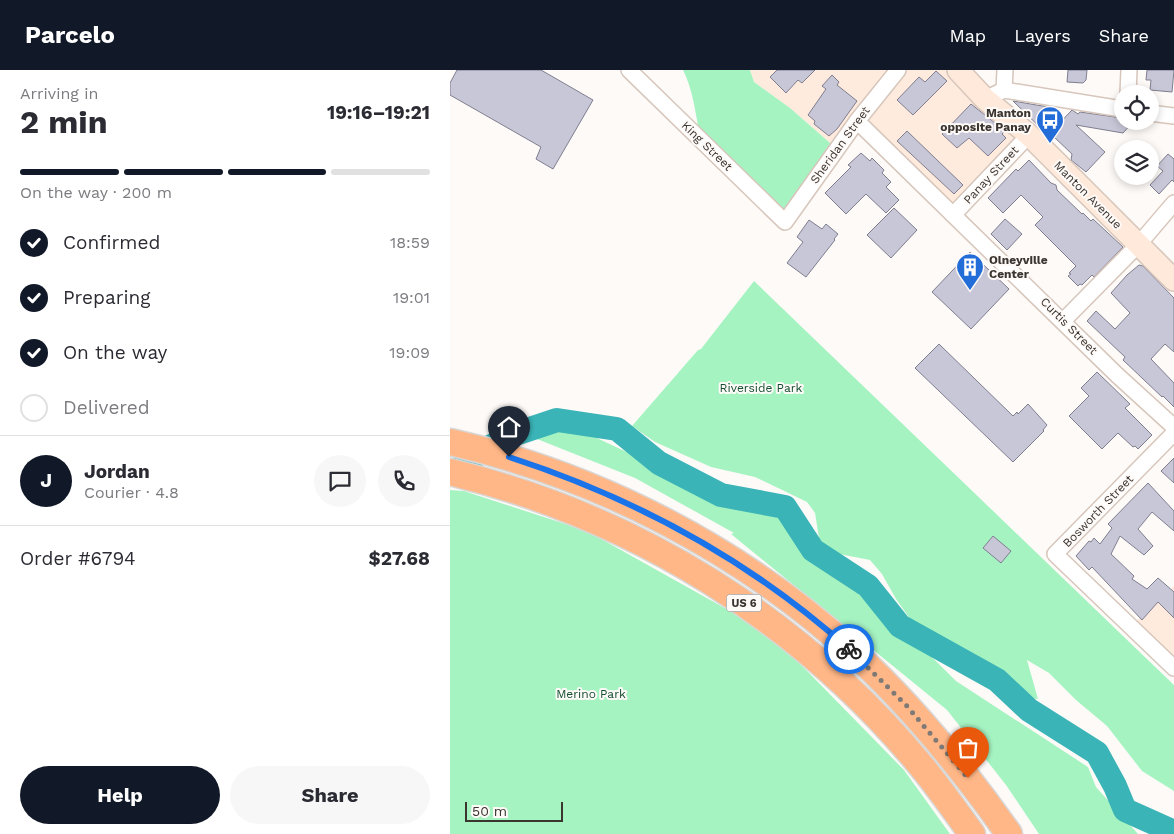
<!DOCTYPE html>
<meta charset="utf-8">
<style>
body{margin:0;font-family:"Work Sans",sans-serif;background:#f7f7f7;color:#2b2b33;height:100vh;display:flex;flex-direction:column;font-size:19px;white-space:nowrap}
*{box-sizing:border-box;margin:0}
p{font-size:16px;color:#7c7c81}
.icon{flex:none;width:28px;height:28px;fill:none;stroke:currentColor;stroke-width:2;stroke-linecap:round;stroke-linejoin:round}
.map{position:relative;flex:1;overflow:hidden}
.sheet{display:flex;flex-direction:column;background:#fff;width:450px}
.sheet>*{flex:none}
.buttons{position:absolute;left:664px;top:15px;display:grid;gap:10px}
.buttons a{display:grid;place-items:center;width:45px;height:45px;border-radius:50%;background:#fff;box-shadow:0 2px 8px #0003;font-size:25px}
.scale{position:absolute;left:15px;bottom:12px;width:98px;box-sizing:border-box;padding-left:5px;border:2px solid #3b3530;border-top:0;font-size:14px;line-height:18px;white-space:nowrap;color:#3b3530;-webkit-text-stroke:4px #fefaf8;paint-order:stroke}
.pin{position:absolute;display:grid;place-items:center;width:42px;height:42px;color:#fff;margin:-51px -21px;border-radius:50% 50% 50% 0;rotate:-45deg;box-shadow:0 0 5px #0007}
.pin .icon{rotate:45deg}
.courier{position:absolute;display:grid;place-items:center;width:50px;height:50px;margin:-25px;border:4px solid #1a73e8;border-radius:50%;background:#fff;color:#222;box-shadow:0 1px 6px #0007}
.head em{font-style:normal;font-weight:700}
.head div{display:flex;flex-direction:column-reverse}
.head{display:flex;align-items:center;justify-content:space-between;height:85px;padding:0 20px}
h1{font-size:32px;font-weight:700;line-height:38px}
.bar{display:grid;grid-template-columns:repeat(4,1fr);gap:8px 5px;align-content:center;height:60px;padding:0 20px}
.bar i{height:6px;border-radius:4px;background:#e1e1e2}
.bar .on{background:#111827}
.bar p{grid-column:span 4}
.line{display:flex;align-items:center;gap:12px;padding:0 20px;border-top:1px solid #e1e1e2}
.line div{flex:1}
.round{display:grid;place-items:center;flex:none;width:52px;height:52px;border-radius:26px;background:#f7f7f7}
ol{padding:0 20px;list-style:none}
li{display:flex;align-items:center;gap:15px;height:55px}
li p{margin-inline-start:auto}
li .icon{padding:5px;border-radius:50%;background:#111827;color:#fff;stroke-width:4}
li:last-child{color:#7c7c81}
li i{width:28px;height:28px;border:2px solid #e1e1e2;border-radius:50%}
.button{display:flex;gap:10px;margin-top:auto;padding:10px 20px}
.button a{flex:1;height:58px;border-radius:30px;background:#111827;color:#fff;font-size:20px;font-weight:700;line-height:58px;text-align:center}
.button a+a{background:#f7f7f7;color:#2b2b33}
header{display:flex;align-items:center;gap:30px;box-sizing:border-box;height:70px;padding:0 25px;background:#111827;color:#fff}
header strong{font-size:24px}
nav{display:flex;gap:28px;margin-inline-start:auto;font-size:18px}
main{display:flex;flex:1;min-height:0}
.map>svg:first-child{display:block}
.built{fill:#ffebde}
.green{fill:#a6f3c2}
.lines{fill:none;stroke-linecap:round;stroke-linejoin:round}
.river{stroke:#3ab4b7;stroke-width:24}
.building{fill:#c8c7d8;stroke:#7f7e8f}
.minor-casing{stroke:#d7c6bb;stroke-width:18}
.secondary-casing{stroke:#d7c6bb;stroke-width:24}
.motorway-casing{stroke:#d8d7d6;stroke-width:29}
.minor{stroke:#fff;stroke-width:15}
.secondary{stroke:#ffe9db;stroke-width:21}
.motorway{stroke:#ffb787;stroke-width:26}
.done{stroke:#7f7a76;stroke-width:5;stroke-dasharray:0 9}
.route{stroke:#1a73e8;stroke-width:6}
.labels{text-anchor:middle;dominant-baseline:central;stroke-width:4;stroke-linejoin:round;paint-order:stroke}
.shield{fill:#fefaf8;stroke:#76706c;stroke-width:1}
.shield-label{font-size:11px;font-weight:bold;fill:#3b3530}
.poi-label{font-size:12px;font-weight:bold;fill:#3b3530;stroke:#fefaf8;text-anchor:end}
.street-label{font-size:12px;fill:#3b3530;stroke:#fefaf8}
.park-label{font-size:12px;fill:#124e2f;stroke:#fefaf8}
</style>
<header>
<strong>Parcelo</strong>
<nav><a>Map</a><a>Layers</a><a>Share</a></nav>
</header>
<main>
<section class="sheet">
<div class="head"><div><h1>2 min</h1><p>Arriving in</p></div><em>19:16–19:21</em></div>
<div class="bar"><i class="on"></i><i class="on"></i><i class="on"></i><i></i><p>On the way · 200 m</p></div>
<ol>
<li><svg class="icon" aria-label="check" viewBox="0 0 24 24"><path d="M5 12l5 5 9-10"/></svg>Confirmed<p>18:59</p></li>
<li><svg class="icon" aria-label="check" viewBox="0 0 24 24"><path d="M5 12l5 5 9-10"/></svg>Preparing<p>19:01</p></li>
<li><svg class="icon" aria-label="check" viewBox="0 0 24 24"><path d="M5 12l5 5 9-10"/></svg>On the way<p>19:09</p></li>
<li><i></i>Delivered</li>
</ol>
<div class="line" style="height:90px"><b class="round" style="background:#111827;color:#fff">J</b><div><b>Jordan</b><p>Courier · 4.8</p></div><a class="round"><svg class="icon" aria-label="chat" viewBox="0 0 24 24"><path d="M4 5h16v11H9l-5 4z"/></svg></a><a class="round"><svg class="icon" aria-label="phone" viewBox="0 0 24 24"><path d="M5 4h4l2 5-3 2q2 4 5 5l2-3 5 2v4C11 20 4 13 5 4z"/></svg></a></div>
<div class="line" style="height:65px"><div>Order #6794</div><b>$27.68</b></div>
<div class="button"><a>Help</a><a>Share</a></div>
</section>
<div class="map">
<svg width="724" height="764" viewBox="0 0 724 764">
<rect width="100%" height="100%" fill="#fefaf8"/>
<g class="built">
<polygon points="300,0 506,0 576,66 498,143 407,62 387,79 340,38 304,12"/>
<polygon points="724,516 724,598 679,558"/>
</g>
<g class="green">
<path d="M233,0H300L304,12L340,38L387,79L327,150L318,147L252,81C247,71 249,61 247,50C244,33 241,16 233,0Z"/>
<polygon points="304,211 724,615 724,721 692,701 657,656 626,630 599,603 577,590 588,629 566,627 543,614 499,576 463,553 446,529 432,504 420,490 379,482 369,468 365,443 357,432 305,407 261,397 205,372 182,356 248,280 251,279"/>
<polygon points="110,360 134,362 211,398 307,431 344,457 364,478 403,509 506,611 638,697 646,717 688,764 589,764 556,715 497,640 281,464 284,463 185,408 82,367 95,362"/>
<polygon points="0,420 14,421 137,461 321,564 454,700 500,764 0,764"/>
</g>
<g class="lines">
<polyline class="river" points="0,405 32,381 65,364 107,350 167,359 209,393 271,425 335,437 363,480 418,516 450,556 547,610 579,640 647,683 665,716 675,740 724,762"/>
</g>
<g class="building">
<polygon points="7,0 91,0 143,30 103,99 86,89 91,77 0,25 0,13"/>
<polygon points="327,0 365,0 352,13 348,10 336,23 320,7"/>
<polygon points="618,0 637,0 636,10 633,13 617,12"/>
<polygon points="697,0 724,0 722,22 700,20 701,10 696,10"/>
<polygon points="486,1 497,11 463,45 447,30 469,7 475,12"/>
<polygon points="382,5 389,12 387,15 407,31 387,59 379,66 364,54 365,51 358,45 376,19 372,16"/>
<polygon points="563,31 604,38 603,60 622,40 628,44 630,42 672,48 672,51 684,51 673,63 626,55 655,82 636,102 621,90 622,84 603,66 603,70"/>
<polygon points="521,34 545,53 554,62 552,64 556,68 538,86 519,68 507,78 492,64"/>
<polygon points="457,61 513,115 504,124 447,71"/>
<polygon points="411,83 420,91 422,88 434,100 432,103 441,112 436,117 449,130 436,143 416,124 396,144 375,123 401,97 398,95"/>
<polygon points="718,84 724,89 724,112 722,110 709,124 700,115 713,101 707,96"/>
<polygon points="579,90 601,113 606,115 607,120 632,144 633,143 641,151 643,149 673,177 644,207 642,205 632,215 630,214 628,216 618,206 621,204 619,203 626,196 585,155 593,147 571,125 553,143 538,128 566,99 568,101"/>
<polygon points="444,138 467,160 441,188 417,165"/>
<polygon points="555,149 572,164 557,180 541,164"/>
<polygon points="359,150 372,159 376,154 388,164 384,169 385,170 356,207 337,193 353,172 347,167"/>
<polygon points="520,182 559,219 521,259 482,222"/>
<polygon points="689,195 693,196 724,228 724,282 715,274 701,289 724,313 724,337 713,326 712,327 673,290 675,287 637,251 646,241 665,259 680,243 661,223 677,205"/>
<polygon points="489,274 563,346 567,342 568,344 578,334 597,355 593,360 594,361 563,392 465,298"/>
<polygon points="647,302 680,334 675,338 702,365 688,379 685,376 683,377 668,363 652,379 619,346 639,326 631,318"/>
<polygon points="724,388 724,413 711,401"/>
<polygon points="698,413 724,441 724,461 702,442 688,459 703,476 694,485 670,466 661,484 684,506 682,509 697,519 708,508 724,522 724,548 708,532 692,550 642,497 639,500 626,486 639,471 641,472 644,468 650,474 662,458 658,454"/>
<polygon points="543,466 561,481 551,493 533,478"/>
</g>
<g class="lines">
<g class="minor-casing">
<g id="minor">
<polyline points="179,0 335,152 407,51 448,0"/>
<polyline points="554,20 555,0"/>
<polyline points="678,24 679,0"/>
<polyline points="535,29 554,20 672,39"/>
<polyline points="700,43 724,46"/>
<polyline points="407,51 667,305 724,357"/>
<polyline points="503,145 579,65"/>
<polyline points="614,250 688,175 724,133"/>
<polyline points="724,363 605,484 724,598"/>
</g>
</g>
<g class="secondary-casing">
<polyline id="secondary" points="508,0 535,29 579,65 724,210"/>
</g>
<g class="motorway-casing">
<g id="motorway">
<path d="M0,372C149,406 291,480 404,583C463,637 513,699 559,764"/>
<path d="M0,402C185,447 351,550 472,697C490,719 506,742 522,764"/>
</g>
</g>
<use href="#minor" class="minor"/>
<use href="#secondary" class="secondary"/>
<use href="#motorway" class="motorway"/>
</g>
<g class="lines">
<polyline class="done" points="399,579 456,635 518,708"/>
<path class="route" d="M59,387C185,428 301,491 399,579"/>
</g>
<defs>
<g id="bus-pin" transform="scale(1.4375)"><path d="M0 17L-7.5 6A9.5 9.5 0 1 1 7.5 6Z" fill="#236dd8" stroke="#fefaf8"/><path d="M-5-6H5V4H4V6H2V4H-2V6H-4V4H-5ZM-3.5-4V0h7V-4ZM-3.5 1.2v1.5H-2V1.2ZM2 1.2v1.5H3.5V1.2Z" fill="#fff"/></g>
<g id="building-pin" transform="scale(1.4375)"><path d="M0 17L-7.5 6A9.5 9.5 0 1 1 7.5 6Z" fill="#236dd8" stroke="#fefaf8"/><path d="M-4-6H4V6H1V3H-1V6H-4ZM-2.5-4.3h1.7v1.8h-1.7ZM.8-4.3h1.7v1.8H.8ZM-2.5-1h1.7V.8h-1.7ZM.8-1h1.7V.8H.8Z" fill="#fff"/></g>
</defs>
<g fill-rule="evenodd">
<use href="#bus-pin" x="600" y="50"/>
<use href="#building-pin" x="520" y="197"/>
</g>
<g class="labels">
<rect class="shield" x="276.5" y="524.5" width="35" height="17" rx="4"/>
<g class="shield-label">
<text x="294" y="533">US 6</text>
</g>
<g class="poi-label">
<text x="581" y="43">Manton<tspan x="581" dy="14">opposite Panay</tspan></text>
<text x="539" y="190" text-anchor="start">Olneyville<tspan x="539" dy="14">Center</tspan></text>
</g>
<g class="street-label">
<text transform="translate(390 75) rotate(-54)">Sheridan Street</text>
<text transform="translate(257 76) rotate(44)">King Street</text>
<text transform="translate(541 105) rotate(-47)">Panay Street</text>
<text transform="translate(638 125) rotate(45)">Manton Avenue</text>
<text transform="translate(619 256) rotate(45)">Curtis Street</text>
<text transform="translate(648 441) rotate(-46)">Bosworth Street</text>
</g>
<g class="park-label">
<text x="311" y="318">Riverside Park</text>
<text x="141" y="624">Merino Park</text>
</g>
</g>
</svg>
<div class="buttons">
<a><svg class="icon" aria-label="locate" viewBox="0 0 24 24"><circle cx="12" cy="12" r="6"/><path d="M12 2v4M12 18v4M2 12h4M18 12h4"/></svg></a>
<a><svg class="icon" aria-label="layers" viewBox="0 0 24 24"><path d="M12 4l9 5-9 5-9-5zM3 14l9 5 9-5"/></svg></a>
</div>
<div class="scale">50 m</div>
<div class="pin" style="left:518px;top:708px;background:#ea580c"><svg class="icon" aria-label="bag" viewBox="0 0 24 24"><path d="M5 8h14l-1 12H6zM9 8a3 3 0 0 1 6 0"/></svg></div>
<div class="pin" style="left:59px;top:387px;background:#1f2937"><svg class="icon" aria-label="home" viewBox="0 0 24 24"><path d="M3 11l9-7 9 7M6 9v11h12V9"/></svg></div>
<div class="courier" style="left:399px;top:579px"><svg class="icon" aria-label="bike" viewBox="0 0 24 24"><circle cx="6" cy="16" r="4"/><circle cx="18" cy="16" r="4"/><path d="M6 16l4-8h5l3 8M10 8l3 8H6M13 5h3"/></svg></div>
</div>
</main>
